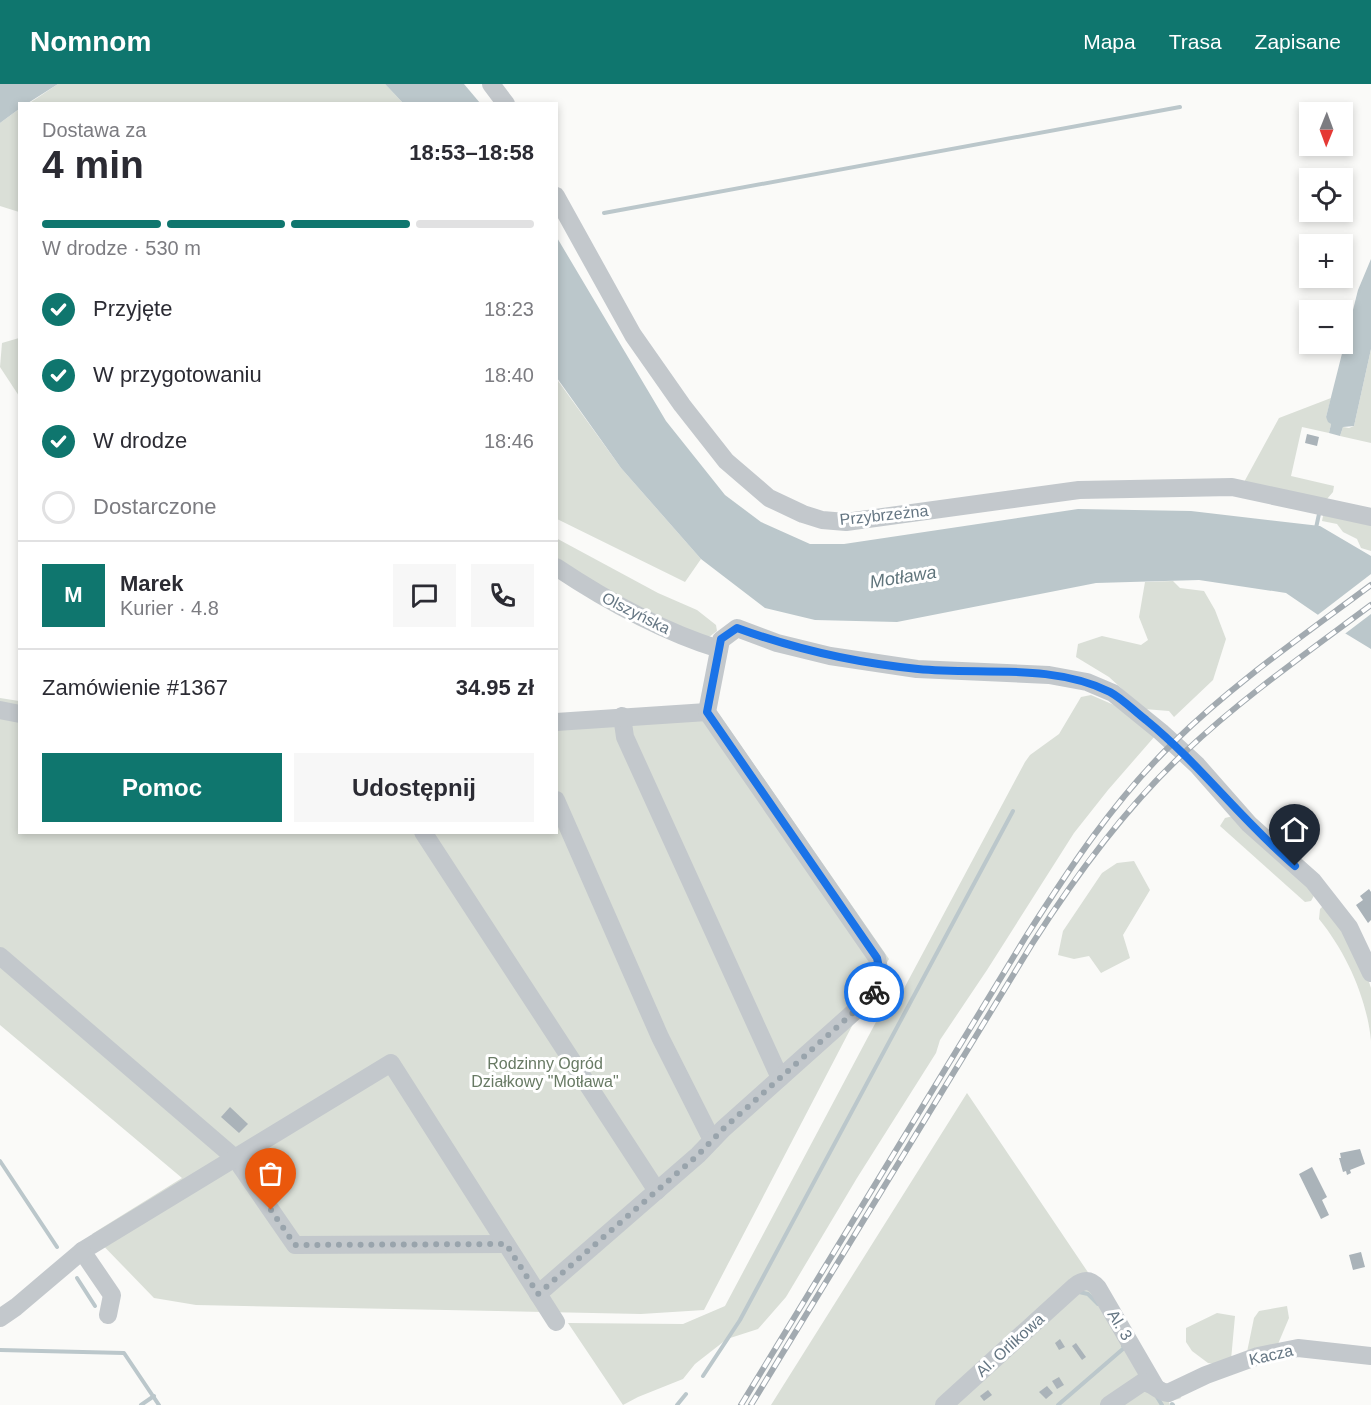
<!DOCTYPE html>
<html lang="pl">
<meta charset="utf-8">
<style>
body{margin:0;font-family:Arial,sans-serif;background:#f7f7f7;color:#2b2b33;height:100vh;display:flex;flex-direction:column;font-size:22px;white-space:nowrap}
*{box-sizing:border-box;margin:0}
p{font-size:20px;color:#7c7c81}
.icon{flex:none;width:33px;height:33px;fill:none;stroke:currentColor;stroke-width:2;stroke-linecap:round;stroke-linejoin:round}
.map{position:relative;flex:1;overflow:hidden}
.details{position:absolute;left:18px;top:18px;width:540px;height:732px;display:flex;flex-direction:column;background:#fff;border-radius:0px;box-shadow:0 3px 9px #0003}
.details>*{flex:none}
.needle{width:39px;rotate:181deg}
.controls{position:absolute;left:1299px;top:18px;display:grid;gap:12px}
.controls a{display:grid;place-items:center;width:54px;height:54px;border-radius:0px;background:#fff;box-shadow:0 3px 9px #0003;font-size:30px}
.pin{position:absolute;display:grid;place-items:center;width:51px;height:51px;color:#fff;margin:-62px -26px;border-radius:50% 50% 50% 0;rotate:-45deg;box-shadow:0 0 6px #0007}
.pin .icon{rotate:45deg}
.courier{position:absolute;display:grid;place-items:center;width:60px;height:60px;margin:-30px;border:4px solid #1a73e8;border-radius:50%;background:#fff;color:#222;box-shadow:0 2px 8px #0007}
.overview em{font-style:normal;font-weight:800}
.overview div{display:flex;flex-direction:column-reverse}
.overview{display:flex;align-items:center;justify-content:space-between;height:102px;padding:0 24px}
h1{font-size:39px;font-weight:800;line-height:45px}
.bar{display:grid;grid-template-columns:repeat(4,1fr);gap:9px 6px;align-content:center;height:72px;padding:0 24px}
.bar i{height:8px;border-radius:4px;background:#e1e1e2}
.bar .selected{background:#0f766e}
.bar p{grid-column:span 4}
.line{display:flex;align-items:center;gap:15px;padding:0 24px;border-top:2px solid #e1e1e2}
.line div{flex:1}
.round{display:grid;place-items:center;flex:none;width:63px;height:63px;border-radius:0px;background:#f7f7f7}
ol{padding:0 24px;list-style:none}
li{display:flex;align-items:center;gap:18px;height:66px}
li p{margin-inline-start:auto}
li .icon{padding:6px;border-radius:50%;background:#0f766e;color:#fff;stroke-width:4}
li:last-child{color:#7c7c81}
li i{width:33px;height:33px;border:3px solid #e1e1e2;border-radius:50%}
.primary-button{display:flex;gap:12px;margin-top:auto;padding:12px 24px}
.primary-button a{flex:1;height:69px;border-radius:0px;background:#0f766e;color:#fff;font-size:24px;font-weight:800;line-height:69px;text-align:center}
.primary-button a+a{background:#f7f7f7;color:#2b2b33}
header{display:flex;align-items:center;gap:36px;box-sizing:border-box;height:84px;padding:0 30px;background:#0f766e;color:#fff}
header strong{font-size:28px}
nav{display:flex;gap:33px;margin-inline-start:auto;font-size:21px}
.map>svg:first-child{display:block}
.green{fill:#dadfd7}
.water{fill:#bbc7cb}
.pier{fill:#fafaf8}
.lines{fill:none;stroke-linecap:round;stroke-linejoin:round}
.stream{stroke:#bbc7cb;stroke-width:4}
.building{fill:#aab3b9}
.minor{stroke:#c3c8cc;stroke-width:18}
.rail-casing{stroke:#a2aab0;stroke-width:6}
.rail{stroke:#fff;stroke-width:4;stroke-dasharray:11;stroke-linecap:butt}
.done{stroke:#99a4ac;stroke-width:6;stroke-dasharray:0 10.8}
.route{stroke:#1a73e8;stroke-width:8}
.labels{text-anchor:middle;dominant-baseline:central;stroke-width:6;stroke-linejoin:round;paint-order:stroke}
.street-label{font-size:16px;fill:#657683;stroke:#fff}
.park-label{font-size:16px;fill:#687a64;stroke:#fff}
.water-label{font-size:18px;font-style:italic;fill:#60757c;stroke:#fff}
</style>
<header>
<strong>Nomnom</strong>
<nav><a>Mapa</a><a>Trasa</a><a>Zapisane</a></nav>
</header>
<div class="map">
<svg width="1371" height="1321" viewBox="0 0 1371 1321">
<rect width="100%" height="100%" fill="#fafaf8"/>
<g class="green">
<polygon points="58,0 385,0 403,19 28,20"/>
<polygon points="19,25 19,128 0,122 0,39"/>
<polygon points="19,254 20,254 19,312 0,283 2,259"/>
<polygon points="1371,265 1371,359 1340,352 1343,343 1349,344 1354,342"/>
<polygon points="556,294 621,384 701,475 685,498 557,435"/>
<polygon points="1331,314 1326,333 1331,340 1329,349 1302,343 1291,392 1334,402 1333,408 1327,415 1243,400 1279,334"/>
<polygon points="1324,427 1371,438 1371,467 1361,464 1357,455 1343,448 1337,440 1322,437"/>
<polygon points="556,454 658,509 697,526 716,541 717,547 705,556 643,528 557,476"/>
<polygon points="1173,497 1180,504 1204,507 1215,526 1226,555 1213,596 1174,633 1169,627 1144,625 1109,593 1076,573 1078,560 1102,552 1141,561 1148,556 1139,533 1145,498"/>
<polygon points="1091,611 1114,621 1155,652 1108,706 1074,749 987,886 940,956 936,969 857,1094 786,1213 758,1245 727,1255 695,1280 683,1295 638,1313 623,1321 568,1239 683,1240 725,1222 885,921 901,910 1025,678 1030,671 1059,650 1081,613"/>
<polygon points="0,614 19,617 20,748 556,748 557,631 714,623 889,875 864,919 704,1226 641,1230 196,1221 154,1214 92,1150 182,1094 0,941"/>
<polygon points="1233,732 1316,808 1311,817 1305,818 1220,742 1225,734"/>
<polygon points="1134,777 1150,806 1123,851 1130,874 1101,889 1089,872 1074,875 1058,871 1063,847 1102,789 1117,779"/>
<path d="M1325,820L1364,883L1371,904V957C1367,914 1346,868 1319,835L1320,825Z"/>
<polygon points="967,1009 1162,1298 1175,1302 1181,1314 1169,1318 1170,1321 771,1321"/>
<polygon points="1287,1222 1289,1234 1278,1260 1247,1268 1254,1234 1259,1227"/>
<polygon points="1217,1229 1235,1232 1231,1276 1220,1281 1208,1279 1192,1267 1186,1258 1186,1244"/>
</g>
<g class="water">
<polygon points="0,0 58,0 28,19 20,20 19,25 0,39"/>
<polygon points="385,0 464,0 480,19 403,19"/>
<polygon points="556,152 666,337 725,411 761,438 810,460 844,460 1078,425 1191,427 1320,442 1371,472 1371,565 1343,548 1286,509 1199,496 1096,499 897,538 815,536 765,524 701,475 621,384 557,294"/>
<polygon points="1371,175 1371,265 1354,342 1343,343 1340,352 1329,349 1331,340 1328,338 1326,333 1358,206"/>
</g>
<polygon class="pier" points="1371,490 1371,530 1342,552 1315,533"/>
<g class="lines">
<g class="stream">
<polyline points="604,129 1180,23"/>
<polyline points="1316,444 1319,430"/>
<polyline points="0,1077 57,1163"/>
<polyline points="77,1194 95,1222"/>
<polyline points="1079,1208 1088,1210 1098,1220"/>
<polyline points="0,1266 124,1269 159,1321"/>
<polyline points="703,1292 740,1236 1013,727"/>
<polyline points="1157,1313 1162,1321"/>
<polyline points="1172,1320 1173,1321"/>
<polyline points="141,1321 154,1312"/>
<polyline points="677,1321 686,1310"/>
<polyline points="1058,1321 1124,1264 1123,1262"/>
</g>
</g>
<g class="building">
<polygon points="1307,350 1319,353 1317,362 1305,359"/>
<polygon points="1369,805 1371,808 1371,836 1368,839 1356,821 1363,816 1360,812"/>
<polygon points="230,1023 248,1040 239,1049 221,1033"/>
<polygon points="1360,1065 1365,1080 1350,1086 1351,1089 1347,1091 1346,1087 1343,1088 1339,1074 1341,1074 1340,1069"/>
<polygon points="1312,1083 1327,1113 1322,1116 1329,1131 1321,1135 1299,1090"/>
<polygon points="1361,1168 1365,1183 1353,1186 1349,1171"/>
<polygon points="1060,1255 1065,1263 1059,1266 1055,1259"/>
<polygon points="1076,1259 1086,1273 1082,1276 1072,1262"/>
<polygon points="1059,1293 1064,1301 1057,1305 1052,1297"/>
<polygon points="1047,1302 1053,1309 1046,1315 1039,1308"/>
<polygon points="988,1306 992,1311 984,1317 980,1312"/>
</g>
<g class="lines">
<g class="minor">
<polyline points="491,0 506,20"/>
<polyline points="556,112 633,251 682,321 726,377 769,414 803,430 822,436 846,438 1079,406 1232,403 1371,433"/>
<path d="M556,483C607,517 661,547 719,565"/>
<polyline points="0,626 20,630"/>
<polyline points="622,632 625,653 780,994"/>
<polyline points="556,638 707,628"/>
<polyline points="556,716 660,953 712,1056"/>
<polyline points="423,748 657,1107"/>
<polyline points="0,872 235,1074 295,1161 506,1160"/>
<path d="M538,1210L698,1071L723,1045L864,919C879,902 882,897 877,874L707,628L721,556L737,544L777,559L830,572L917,585L1049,591L1087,598L1113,609L1161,648L1197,681L1249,740L1313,797L1349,843L1371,889"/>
<polyline points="108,1231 112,1211 82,1167 391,979 556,1238"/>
<polyline points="0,1234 16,1223 82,1167"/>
<path d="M944,1321L1075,1202C1084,1195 1091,1196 1098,1204L1155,1302"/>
<path d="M1109,1321L1143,1298C1153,1299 1158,1308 1168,1309L1206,1291L1258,1272L1298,1264L1371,1272"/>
</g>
<g class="rail-casing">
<g id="rail">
<path d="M741,1321L1025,854C1069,785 1114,716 1174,658C1234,599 1304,551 1371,501"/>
<path d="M751,1321L1032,860C1076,791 1125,724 1185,668C1242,614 1308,568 1371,521"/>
</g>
</g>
<use href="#rail" class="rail"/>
</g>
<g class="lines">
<polyline class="done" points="271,1126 295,1161 506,1160 538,1210 698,1071 723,1045 864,919 874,908"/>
<path class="route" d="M874,908C882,897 880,887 877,874L707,628L721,555L737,544C795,565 856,579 918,585C980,591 1052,579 1110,608C1123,615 1134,627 1146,636C1200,680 1241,736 1295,782"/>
</g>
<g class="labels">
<g class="street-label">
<text transform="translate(884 431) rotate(-6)">Przybrzeżna</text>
<text transform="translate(636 529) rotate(27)">Olszyńska</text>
<text transform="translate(1120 1241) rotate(59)">Al. 3</text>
<text transform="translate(1010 1261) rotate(-42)">Al. Orlikowa</text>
<text transform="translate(1271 1271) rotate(-13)">Kacza</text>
</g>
<g class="park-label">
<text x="545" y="979">Rodzinny Ogród<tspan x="545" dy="18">Działkowy "Motława"</tspan></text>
</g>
<g class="water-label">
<text transform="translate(903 493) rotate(-9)">Motława</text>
</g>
</g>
</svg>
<div class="controls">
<a><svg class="needle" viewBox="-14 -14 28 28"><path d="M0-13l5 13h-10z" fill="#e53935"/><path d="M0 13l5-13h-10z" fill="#7c7c81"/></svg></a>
<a><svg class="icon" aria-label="locate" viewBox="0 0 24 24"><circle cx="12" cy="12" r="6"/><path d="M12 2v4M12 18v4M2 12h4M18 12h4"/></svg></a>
<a>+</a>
<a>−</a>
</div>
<div class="pin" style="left:271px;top:1126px;background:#ea580c"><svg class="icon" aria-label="bag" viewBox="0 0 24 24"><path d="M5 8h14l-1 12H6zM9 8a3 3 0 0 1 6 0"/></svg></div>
<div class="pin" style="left:1295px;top:782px;background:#1f2937"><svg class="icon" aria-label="home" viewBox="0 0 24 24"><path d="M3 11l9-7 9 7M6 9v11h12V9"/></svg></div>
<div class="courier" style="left:874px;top:908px"><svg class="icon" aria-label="bike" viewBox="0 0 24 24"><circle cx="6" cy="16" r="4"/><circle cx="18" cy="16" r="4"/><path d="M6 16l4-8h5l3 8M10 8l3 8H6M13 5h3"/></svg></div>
<section class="details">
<div class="overview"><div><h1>4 min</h1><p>Dostawa za</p></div><em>18:53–18:58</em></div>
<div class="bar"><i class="selected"></i><i class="selected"></i><i class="selected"></i><i></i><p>W drodze · 530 m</p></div>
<ol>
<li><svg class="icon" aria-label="check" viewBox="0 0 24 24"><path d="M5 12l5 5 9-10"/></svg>Przyjęte<p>18:23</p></li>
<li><svg class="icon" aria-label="check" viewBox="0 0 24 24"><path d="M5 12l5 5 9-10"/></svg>W przygotowaniu<p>18:40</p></li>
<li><svg class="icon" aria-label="check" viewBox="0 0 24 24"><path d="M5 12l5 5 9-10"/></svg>W drodze<p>18:46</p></li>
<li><i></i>Dostarczone</li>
</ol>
<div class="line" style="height:108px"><b class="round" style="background:#0f766e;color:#fff">M</b><div><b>Marek</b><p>Kurier · 4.8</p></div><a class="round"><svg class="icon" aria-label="chat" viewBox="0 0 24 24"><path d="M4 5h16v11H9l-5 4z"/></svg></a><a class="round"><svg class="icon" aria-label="phone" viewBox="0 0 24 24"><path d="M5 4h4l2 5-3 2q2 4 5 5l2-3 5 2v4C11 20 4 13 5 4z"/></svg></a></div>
<div class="line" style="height:78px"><div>Zamówienie #1367</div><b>34.95 zł</b></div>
<div class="primary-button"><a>Pomoc</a><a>Udostępnij</a></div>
</section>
</div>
